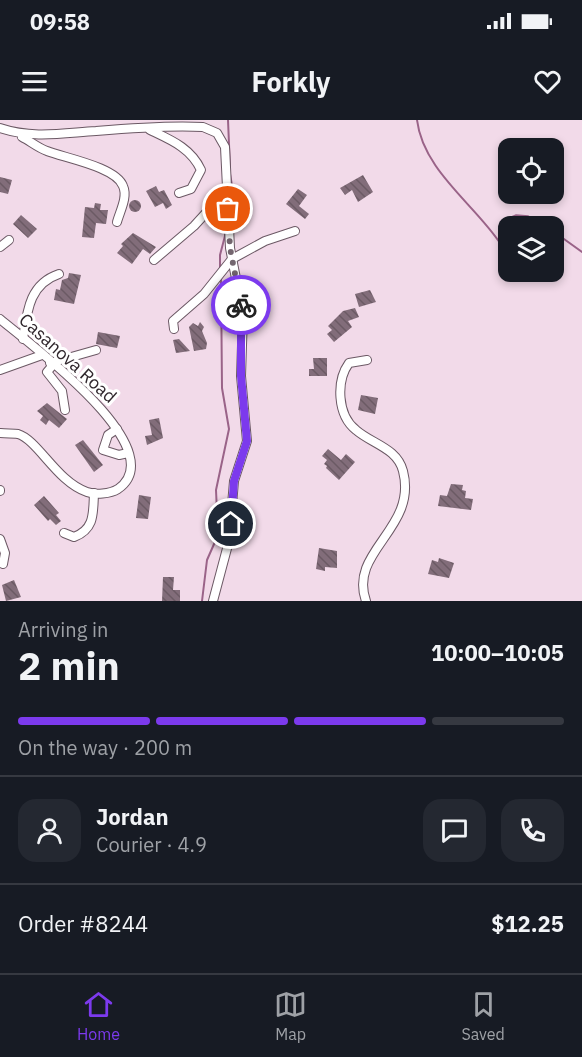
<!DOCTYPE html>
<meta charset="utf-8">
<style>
body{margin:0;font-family:"IBM Plex Sans",sans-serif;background:#242831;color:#f1f3f6;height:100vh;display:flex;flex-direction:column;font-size:22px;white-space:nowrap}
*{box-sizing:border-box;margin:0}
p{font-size:20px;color:#9ea1a6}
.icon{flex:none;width:33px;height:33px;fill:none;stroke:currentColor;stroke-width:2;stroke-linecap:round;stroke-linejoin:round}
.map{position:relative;height:481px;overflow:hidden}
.details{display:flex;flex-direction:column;background:#171b24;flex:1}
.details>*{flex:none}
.buttons{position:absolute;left:498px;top:18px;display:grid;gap:12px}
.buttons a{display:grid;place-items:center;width:66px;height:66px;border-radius:12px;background:#171b24;box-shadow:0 3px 9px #0003;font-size:30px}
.pin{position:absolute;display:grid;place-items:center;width:51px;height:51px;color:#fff;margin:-26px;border:3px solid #fff;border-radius:50%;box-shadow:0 2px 6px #0007}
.courier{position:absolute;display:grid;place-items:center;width:60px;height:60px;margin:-30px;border:4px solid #7c3aed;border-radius:50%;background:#fff;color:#222;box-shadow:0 2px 8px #0007}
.summary em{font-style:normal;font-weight:800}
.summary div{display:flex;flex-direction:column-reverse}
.summary{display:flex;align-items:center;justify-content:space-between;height:102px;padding:0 18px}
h1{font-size:39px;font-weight:800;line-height:45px}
.bar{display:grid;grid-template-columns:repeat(4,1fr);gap:9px 6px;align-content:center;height:72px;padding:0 18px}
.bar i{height:8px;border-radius:4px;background:#363941}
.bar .current{background:#7c3aed}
.bar p{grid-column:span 4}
.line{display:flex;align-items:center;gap:15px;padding:0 18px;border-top:2px solid #363941}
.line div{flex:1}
.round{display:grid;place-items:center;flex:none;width:63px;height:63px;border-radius:18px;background:#242831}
.status{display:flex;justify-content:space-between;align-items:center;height:42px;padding:0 30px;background:#171b24;direction:ltr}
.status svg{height:16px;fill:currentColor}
header{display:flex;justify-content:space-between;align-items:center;height:78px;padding:0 18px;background:#171b24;font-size:27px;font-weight:800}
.tab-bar{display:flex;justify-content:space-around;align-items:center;height:84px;border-top:2px solid #363941;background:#171b24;font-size:16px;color:#9ea1a6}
.tab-bar a{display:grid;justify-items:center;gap:3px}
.tab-bar .current{color:#7c3aed}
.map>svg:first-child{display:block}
.water{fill:#c87daf;stroke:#9a6388;stroke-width:1.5}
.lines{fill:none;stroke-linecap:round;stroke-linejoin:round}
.stream{stroke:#9a6388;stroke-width:2}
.building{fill:url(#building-back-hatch)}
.minor-casing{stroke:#6b5864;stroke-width:10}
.minor{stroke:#fff;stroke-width:8}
.done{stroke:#74666f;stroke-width:6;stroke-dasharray:0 10.8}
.route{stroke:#7c3aed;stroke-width:8}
.labels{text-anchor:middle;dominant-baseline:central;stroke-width:6;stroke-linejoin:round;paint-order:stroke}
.street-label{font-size:18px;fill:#30272d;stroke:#fff}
</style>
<div class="status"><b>09:58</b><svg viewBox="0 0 49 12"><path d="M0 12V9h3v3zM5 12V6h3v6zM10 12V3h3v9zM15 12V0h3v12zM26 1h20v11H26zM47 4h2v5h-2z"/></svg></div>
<header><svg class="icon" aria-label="menu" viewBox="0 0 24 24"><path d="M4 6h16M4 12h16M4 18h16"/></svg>Forkly<svg class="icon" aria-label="heart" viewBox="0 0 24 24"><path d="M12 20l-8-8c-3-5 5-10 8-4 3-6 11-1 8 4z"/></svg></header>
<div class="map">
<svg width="582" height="481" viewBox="0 0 582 481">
<defs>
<pattern id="building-back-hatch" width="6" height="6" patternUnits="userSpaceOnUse" patternTransform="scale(1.5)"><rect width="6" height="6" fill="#826d7a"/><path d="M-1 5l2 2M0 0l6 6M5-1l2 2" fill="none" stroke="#6b5a64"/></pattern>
</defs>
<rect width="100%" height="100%" fill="#f2dae9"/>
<polygon class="water" points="516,95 528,96 545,106 508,106 508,126 500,123 500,106 506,99"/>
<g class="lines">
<g class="stream">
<polyline points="228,0 230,48"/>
<path d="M417,0C423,50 474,84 500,123"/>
<polyline points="230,54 234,77 232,98"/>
<polyline points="557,114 582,132"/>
<polyline points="220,148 220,135 226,112"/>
<polyline points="202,481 207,440 218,415 216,370 229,309 222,268 221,159"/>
</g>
</g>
<g class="building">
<polygon points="363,55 373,72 358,82 352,70 345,75 340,68"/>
<polygon points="0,57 12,60 8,74 0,72"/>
<polygon points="156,66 159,72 164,70 172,85 166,89 163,83 155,87 146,71"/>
<polygon points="298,69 307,75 299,86 309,94 305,99 286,84"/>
<circle cx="135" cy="86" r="6"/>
<polygon points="95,83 101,84 100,90 108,90 106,104 96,103 94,118 82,117 85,87 94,88"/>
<polygon points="21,95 37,109 28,118 13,104"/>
<polygon points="133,113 156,127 150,134 143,129 132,144 117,133 123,126 121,124"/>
<polygon points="69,153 81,155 74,184 54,180 56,169 60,170 62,160 68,158"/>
<polygon points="370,170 376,182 359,187 355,174"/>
<polygon points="355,188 359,197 348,201 352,207 334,222 327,214 332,210 328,206 343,191"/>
<polygon points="200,202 204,207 202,211 207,223 206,229 194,231 189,207 193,203 198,206"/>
<polygon points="98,212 120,216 117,228 96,224"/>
<polygon points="179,219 190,231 176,233 173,220"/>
<polygon points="313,238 327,238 327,256 309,256 309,249 314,249"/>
<polygon points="361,275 378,278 375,294 358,290"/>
<polygon points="47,283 67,299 59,308 49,300 46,305 40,300 43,296 37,291"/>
<polygon points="159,298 163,318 147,325 145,316 152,315 149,300"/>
<polygon points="83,320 103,345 94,352 75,325"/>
<polygon points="328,329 341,340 346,334 355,342 339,360 326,348 327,346 324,344 327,340 322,336"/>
<polygon points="451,364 463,365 462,370 466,371 465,378 473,379 471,390 438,386 440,375 447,376"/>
<polygon points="139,375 151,377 148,399 136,398"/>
<polygon points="44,376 59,393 56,395 61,401 56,405 50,399 48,401 34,385"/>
<polygon points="319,428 337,431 337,448 325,447 325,451 316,449"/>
<polygon points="439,438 454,443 449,458 428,454 432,440 438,442"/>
<polygon points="163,457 174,457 173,470 180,470 180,481 162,481"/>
<polygon points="14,460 21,477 6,481 2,465"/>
</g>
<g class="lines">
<g class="minor-casing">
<g id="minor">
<path d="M0,8C33,19 63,13 96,11C131,8 168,5 203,7L217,13L225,27L230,128L243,194L241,256L247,321L234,361L229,421L213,481"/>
<path d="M150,10C171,20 191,28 201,50L191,69L179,73"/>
<path d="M22,17C30,21 38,28 47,31C65,38 116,47 123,66C128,77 120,91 117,102"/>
<polyline points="0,127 9,120"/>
<polyline points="154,140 194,106 227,70"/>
<path d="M0,199C27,222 175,329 118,369C110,374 95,375 87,372C57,362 38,320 18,314C13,313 6,314 0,313"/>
<polyline points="174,209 173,201 204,174 232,139 265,121 295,111"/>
<path d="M23,219C27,192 29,164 59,154"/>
<polyline points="50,243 96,230"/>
<polyline points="53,245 47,252 62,271 65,290"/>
<polyline points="0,250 42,235"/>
<polyline points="117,309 108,315 103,330 119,335 128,333"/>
<polyline points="0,370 0,371"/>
<path d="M64,413L74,417C95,409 93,393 94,373"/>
<polyline points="0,419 5,433 3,444"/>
<path d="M366,481C348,431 418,409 403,351C397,328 372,324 356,310C337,295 336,261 349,243L367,240"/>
</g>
</g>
<use href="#minor" class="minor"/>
</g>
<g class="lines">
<polyline class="done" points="228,89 230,128 241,185"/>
<polyline class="route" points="231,404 234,361 247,321 241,256 241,185"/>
</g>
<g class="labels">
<g class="street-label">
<text transform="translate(68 238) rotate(42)">Casanova Road</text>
</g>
</g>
</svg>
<div class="buttons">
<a><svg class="icon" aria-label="locate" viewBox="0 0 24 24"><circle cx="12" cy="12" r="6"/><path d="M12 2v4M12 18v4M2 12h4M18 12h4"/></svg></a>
<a><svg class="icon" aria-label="layers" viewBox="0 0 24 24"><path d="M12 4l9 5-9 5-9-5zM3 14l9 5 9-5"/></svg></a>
</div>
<div class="pin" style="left:228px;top:89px;background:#ea580c"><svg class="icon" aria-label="bag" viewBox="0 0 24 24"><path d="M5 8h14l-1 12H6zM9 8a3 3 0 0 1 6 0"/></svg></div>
<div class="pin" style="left:231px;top:404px;background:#1f2937"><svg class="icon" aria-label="home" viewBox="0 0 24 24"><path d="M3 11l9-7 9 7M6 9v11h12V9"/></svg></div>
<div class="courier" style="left:241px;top:185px"><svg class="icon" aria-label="bike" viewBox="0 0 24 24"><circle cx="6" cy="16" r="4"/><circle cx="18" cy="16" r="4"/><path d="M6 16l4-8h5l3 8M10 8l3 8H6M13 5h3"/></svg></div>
</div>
<section class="details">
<div class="summary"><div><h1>2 min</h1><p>Arriving in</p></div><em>10:00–10:05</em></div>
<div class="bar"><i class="current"></i><i class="current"></i><i class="current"></i><i></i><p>On the way · 200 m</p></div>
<div class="line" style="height:108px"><a class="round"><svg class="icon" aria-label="person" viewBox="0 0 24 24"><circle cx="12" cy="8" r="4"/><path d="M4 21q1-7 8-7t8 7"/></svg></a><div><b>Jordan</b><p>Courier · 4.9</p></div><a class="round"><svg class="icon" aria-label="chat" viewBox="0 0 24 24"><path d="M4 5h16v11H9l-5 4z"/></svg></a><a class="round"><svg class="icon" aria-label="phone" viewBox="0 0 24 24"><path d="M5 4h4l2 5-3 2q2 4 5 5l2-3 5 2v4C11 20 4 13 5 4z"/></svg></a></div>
<div class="line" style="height:78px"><div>Order #8244</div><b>$12.25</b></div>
</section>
<nav class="tab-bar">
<a class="current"><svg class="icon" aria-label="home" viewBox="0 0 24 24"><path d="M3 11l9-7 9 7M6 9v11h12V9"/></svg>Home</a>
<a><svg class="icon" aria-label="map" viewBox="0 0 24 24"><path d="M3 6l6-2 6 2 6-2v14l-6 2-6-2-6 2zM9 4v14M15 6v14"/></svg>Map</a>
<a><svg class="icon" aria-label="saved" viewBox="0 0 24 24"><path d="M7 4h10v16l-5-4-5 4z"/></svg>Saved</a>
</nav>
